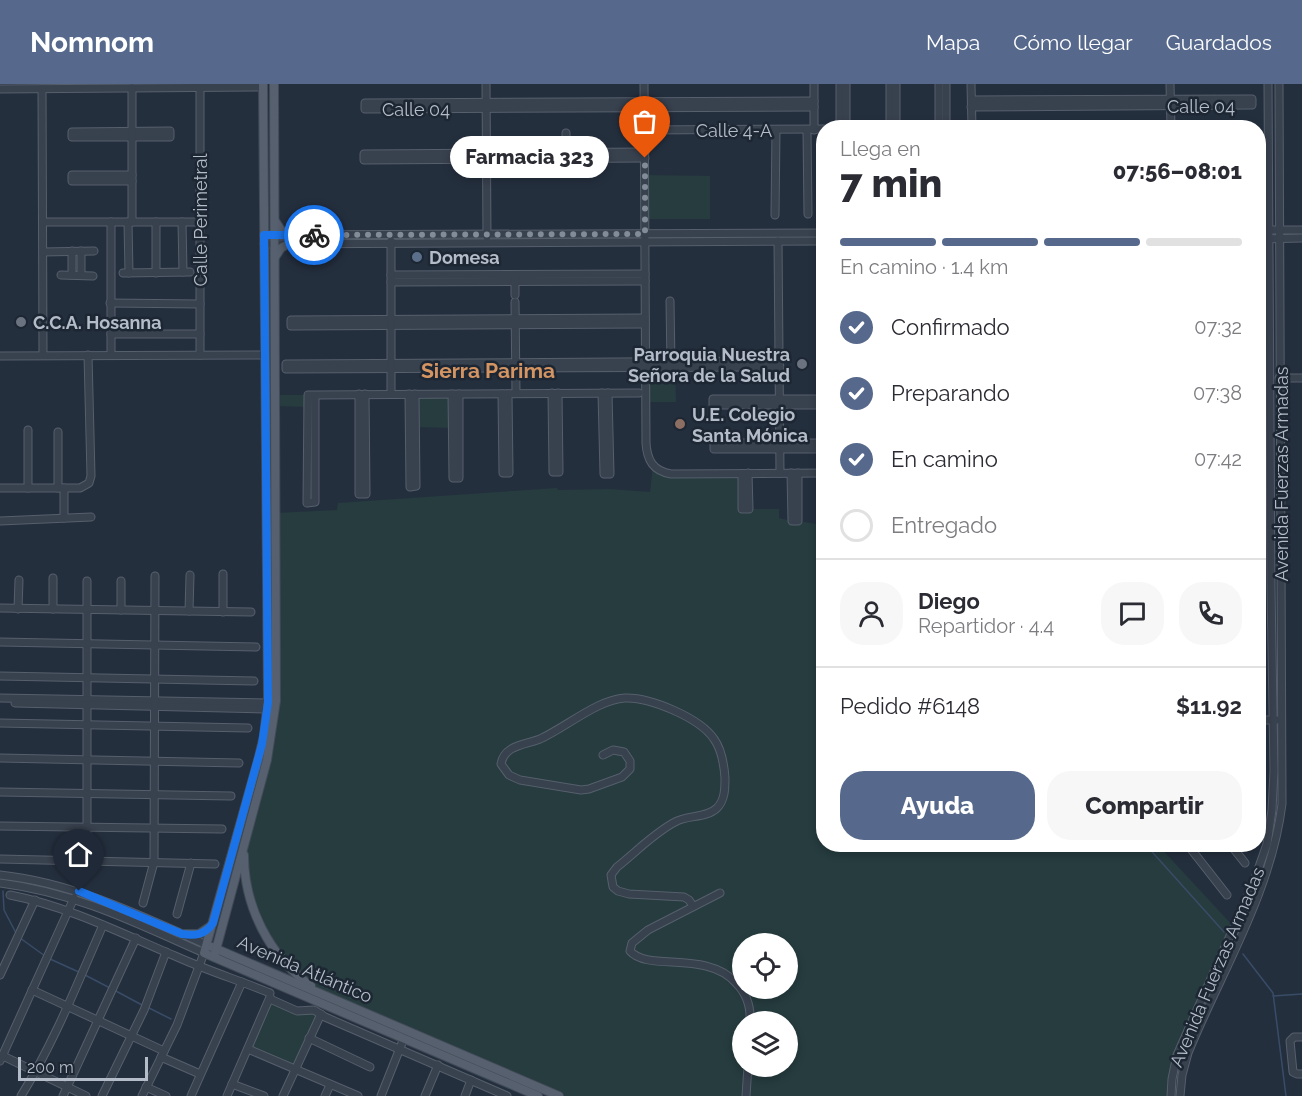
<!DOCTYPE html>
<html lang="es">
<meta charset="utf-8">
<style>
body{margin:0;font-family:Raleway,sans-serif;background:#f7f7f7;color:#2b2b33;height:100vh;display:flex;flex-direction:column;font-size:22px;white-space:nowrap}
*{box-sizing:border-box;margin:0}
p{font-size:20px;color:#7c7c81}
.icon{flex:none;width:33px;height:33px;fill:none;stroke:currentColor;stroke-width:2;stroke-linecap:round;stroke-linejoin:round}
.map{position:relative;flex:1;overflow:hidden}
.sheet{position:absolute;left:816px;top:36px;width:450px;height:732px;display:flex;flex-direction:column;background:#fff;border-radius:24px;box-shadow:0 3px 9px #0003}
.sheet>*{flex:none}
.controls{position:absolute;left:732px;top:849px;display:grid;gap:12px}
.controls a{display:grid;place-items:center;width:66px;height:66px;border-radius:50%;background:#fff;box-shadow:0 3px 9px #0003;font-size:30px}
.scale{position:absolute;left:18px;bottom:15px;width:130px;box-sizing:border-box;padding-left:6px;border:3px solid #b4bcc9;border-top:0;font-size:16px;line-height:21px;white-space:nowrap;color:#b4bcc9;-webkit-text-stroke:4px #1d2633;paint-order:stroke}
.pin{position:absolute;display:grid;place-items:center;width:51px;height:51px;color:#fff;margin:-62px -26px;border-radius:50% 50% 50% 0;rotate:-45deg;box-shadow:0 0 6px #0007}
.pin .icon{rotate:45deg}
.courier{position:absolute;display:grid;place-items:center;width:60px;height:60px;margin:-30px;border:4px solid #1a73e8;border-radius:50%;background:#fff;color:#222;box-shadow:0 2px 8px #0007}
.bubble{position:absolute;height:42px;border-radius:21px;background:#fff;box-shadow:0 3px 9px #0003;font-size:20px;font-weight:800;line-height:42px;text-align:center}
.headline em{font-style:normal;font-weight:800}
.headline div{display:flex;flex-direction:column-reverse}
.headline{display:flex;align-items:center;justify-content:space-between;height:102px;padding:0 24px}
h1{font-size:39px;font-weight:800;line-height:45px}
.bar{display:grid;grid-template-columns:repeat(4,1fr);gap:9px 6px;align-content:center;height:72px;padding:0 24px}
.bar i{height:8px;border-radius:4px;background:#e1e1e2}
.bar .current{background:#56698c}
.bar p{grid-column:span 4}
.line{display:flex;align-items:center;gap:15px;padding:0 24px;border-top:2px solid #e1e1e2}
.line div{flex:1}
.round{display:grid;place-items:center;flex:none;width:63px;height:63px;border-radius:24px;background:#f7f7f7}
ol{padding:0 24px;list-style:none}
li{display:flex;align-items:center;gap:18px;height:66px}
li p{margin-inline-start:auto}
li .icon{padding:6px;border-radius:50%;background:#56698c;color:#fff;stroke-width:4}
li:last-child{color:#7c7c81}
li i{width:33px;height:33px;border:3px solid #e1e1e2;border-radius:50%}
.primary-button{display:flex;gap:12px;margin-top:auto;padding:12px 24px}
.primary-button a{flex:1;height:69px;border-radius:24px;background:#56698c;color:#fff;font-size:24px;font-weight:800;line-height:69px;text-align:center}
.primary-button a+a{background:#f7f7f7;color:#2b2b33}
header{display:flex;align-items:center;gap:36px;box-sizing:border-box;height:84px;padding:0 30px;background:#56698c;color:#fff}
header strong{font-size:28px}
nav{display:flex;gap:33px;margin-inline-start:auto;font-size:21px}
.map>svg:first-child{display:block}
.green{fill:#263c3f;fill-rule:evenodd}
.lines{fill:none;stroke-linecap:round;stroke-linejoin:round}
.stream{stroke:#394c67;stroke-width:1.5}
.minor-casing{stroke:#565f6c;stroke-width:9}
.major-casing{stroke:#414a57;stroke-width:10}
.minor{stroke:#38414e;stroke-width:7}
.major{stroke:#56606e;stroke-width:8}
.done{stroke:#828b98;stroke-width:6;stroke-dasharray:0 10.8}
.route{stroke:#1a73e8;stroke-width:8}
.service-dot{fill:#5c6f8a;stroke:#1d2633;stroke-width:2}
.worship-dot{fill:#6b7280;stroke:#1d2633;stroke-width:2}
.education-dot{fill:#8d6e63;stroke:#1d2633;stroke-width:2}
.labels{text-anchor:middle;dominant-baseline:central;stroke-width:5;stroke-linejoin:round;paint-order:stroke}
.street-label{font-size:18px;fill:#b4bcc9;stroke:#1d2633}
.poi-label{font-size:18px;font-weight:bold;fill:#b4bcc9;stroke:#1d2633;text-anchor:start}
.quarter-label{font-size:21px;font-weight:bold;fill:#d59563;stroke:#1d2633}
</style>
<header>
<strong>Nomnom</strong>
<nav><a>Mapa</a><a>Cómo llegar</a><a>Guardados</a></nav>
</header>
<div class="map">
<svg width="1302" height="1012" viewBox="0 0 1302 1012">
<rect width="100%" height="100%" fill="#242f3e"/>
<g class="green">
<polygon points="645,91 710,92 710,135 645,135"/>
<polygon points="645,284 675,284 676,318 645,318"/>
<polygon points="409,310 459,310 459,394 452,344 416,343"/>
<polygon points="275,311 315,311 315,418 307,419 308,323 275,322"/>
<path d="M653,381L659,386L748,389L749,425H779V434L791,437V389H798V437L823,441L824,760L1158,761L1234,843L1177,971L1171,1012H559L326,912L306,898L260,841L244,777L271,659L276,429L337,426L338,419L557,404L558,406L610,405L650,408ZM742,860H788V904H742ZM742,938H788V982H742Z"/>
<polygon points="270,915 281,920 321,930 294,986 248,965"/>
</g>
<g class="lines">
<g class="stream">
<polyline points="1145,760 1224,848"/>
<polyline points="3,807 4,826 17,851"/>
<polyline points="20,854 45,872"/>
<polyline points="1243,870 1273,909 1286,1012"/>
<polyline points="50,875 81,889"/>
<polyline points="85,891 110,904"/>
<polyline points="114,906 142,921"/>
<polyline points="1273,912 1302,910"/>
<polyline points="149,924 171,935"/>
</g>
<g class="minor-casing">
<g id="minor">
<polyline points="200,0 200,271"/>
<polyline points="486,0 487,153"/>
<path d="M644,0L646,359C647,376 653,387 671,390L824,389"/>
<polyline points="814,0 814,46"/>
<polyline points="840,0 840,44"/>
<polyline points="846,0 846,44"/>
<polyline points="890,0 890,44"/>
<polyline points="896,0 896,44"/>
<polyline points="939,0 939,44"/>
<polyline points="946,0 946,44"/>
<polyline points="971,0 972,44"/>
<polyline points="1170,0 1171,44"/>
<polyline points="0,5 263,3"/>
<polyline points="42,5 43,271"/>
<polyline points="814,17 365,19 365,25 814,23"/>
<polyline points="971,23 1252,21 1252,15 972,16"/>
<polyline points="959,44 972,43"/>
<polyline points="645,46 824,45"/>
<polyline points="807,46 808,130"/>
<polygon points="170,47 170,53 72,53 72,48"/>
<polyline points="566,72 566,49"/>
<polyline points="645,74 364,76 364,70 645,68"/>
<polyline points="132,97 72,97 72,91 132,91"/>
<polyline points="775,131 776,46"/>
<polyline points="43,138 200,138"/>
<polyline points="111,138 111,271"/>
<polyline points="128,138 129,189"/>
<polyline points="132,138 132,4"/>
<polyline points="156,138 156,189"/>
<polyline points="182,138 183,188"/>
<polyline points="1258,146 1302,146"/>
<polyline points="264,151 824,149"/>
<polyline points="1258,155 1302,154"/>
<polyline points="778,157 780,389"/>
<polyline points="264,160 824,157"/>
<polyline points="72,167 72,191"/>
<polyline points="81,167 81,191"/>
<polyline points="43,168 94,167"/>
<polyline points="123,189 190,188"/>
<polyline points="61,191 93,192"/>
<polyline points="391,191 645,190"/>
<polyline points="391,198 645,197"/>
<polyline points="515,211 515,193"/>
<polyline points="670,217 671,281"/>
<polyline points="515,218 516,309"/>
<polyline points="110,219 200,220"/>
<polyline points="645,234 291,236 291,242 645,240"/>
<polyline points="111,250 200,250"/>
<polyline points="0,272 265,271"/>
<polyline points="780,277 286,280 286,285 780,283"/>
<polyline points="1279,294 1302,294"/>
<polyline points="552,309 553,388 559,388 558,309"/>
<polyline points="602,309 604,390 610,390 608,309"/>
<polyline points="359,310 359,410 366,410 365,310"/>
<polyline points="391,310 391,157"/>
<polyline points="409,310 410,403 416,402 415,310"/>
<polyline points="452,310 453,394 459,394 459,310"/>
<polyline points="502,310 503,389 509,389 508,310"/>
<polyline points="315,311 315,418 307,419 308,311 315,311 639,309"/>
<polyline points="824,315 713,315 713,321 824,321"/>
<polyline points="28,346 28,404"/>
<polyline points="58,348 58,404"/>
<polyline points="824,359 714,359 714,365 824,365"/>
<polyline points="791,389 792,437 798,437 798,389"/>
<polyline points="742,390 742,425 749,425 748,389"/>
<polyline points="0,404 80,404 89,399 91,392 88,271"/>
<polyline points="64,404 64,434"/>
<polyline points="0,437 91,433"/>
<polyline points="87,497 87,777"/>
<polyline points="0,524 251,528"/>
<polyline points="18,525 19,496"/>
<polyline points="53,525 53,494"/>
<polyline points="121,526 121,497"/>
<polyline points="189,527 190,491"/>
<polyline points="223,528 223,490"/>
<polyline points="0,558 256,563"/>
<polyline points="0,592 254,597"/>
<polyline points="0,614 268,619"/>
<polyline points="15,619 267,625"/>
<polyline points="1258,636 1277,636"/>
<polyline points="0,639 248,644"/>
<path d="M603,671L613,666L624,668L630,677V685L622,693L589,705L581,706L520,696L509,691L501,680C504,661 525,661 540,655C566,643 599,615 625,614C650,613 700,634 714,655C722,666 724,680 725,694C725,704 725,716 717,724C707,734 687,731 675,738C654,749 636,768 617,783L611,791L613,803L618,807L629,810L684,813L689,816L693,822"/>
<polyline points="0,674 239,679"/>
<polyline points="1258,686 1261,690"/>
<polyline points="0,708 231,712"/>
<polyline points="0,742 222,745"/>
<polyline points="1187,760 1227,811"/>
<polyline points="1230,760 1245,779"/>
<polyline points="0,775 215,780"/>
<path d="M0,791C74,799 139,831 207,861"/>
<path d="M0,799C77,809 134,838 204,869L177,941L142,1012"/>
<path d="M720,809L648,846L632,859L630,867C648,888 707,866 736,899C747,910 751,922 750,938"/>
<path d="M10,811C67,822 121,849 175,872C206,886 238,896 270,909"/>
<polyline points="143,819 154,778 155,492"/>
<polyline points="177,830 191,779"/>
<polyline points="0,891 35,816"/>
<polyline points="32,906 164,967"/>
<polyline points="270,915 297,927 314,926 325,933 507,1012"/>
<polyline points="1302,953 1294,953 1290,957 1293,988 1297,990 1302,990"/>
<polyline points="309,954 370,983"/>
<polyline points="248,965 358,1012"/>
<polyline points="3,972 86,1012"/>
<polyline points="161,973 200,990"/>
<polyline points="0,977 74,814"/>
<polyline points="232,1000 264,1012"/>
<polyline points="146,1003 166,1012"/>
<path d="M21,1012C54,959 78,898 103,841"/>
<polyline points="63,1012 136,854"/>
<polyline points="102,1012 144,926 166,868"/>
<polyline points="191,1012 242,898"/>
<polyline points="227,1012 270,913"/>
<polyline points="283,1012 321,930"/>
<polyline points="325,1012 330,1001"/>
<polyline points="381,1012 404,954"/>
<polyline points="425,1012 438,981"/>
<polyline points="465,1012 471,996"/>
<polyline points="746,1012 748,982"/>
<polyline points="1171,1012 1172,995 1177,971 1253,800 1267,760 1272,726 1274,687 1271,504 1268,0"/>
<path d="M1180,1012L1182,991L1188,969C1221,888 1271,809 1282,720L1279,0"/>
</g>
</g>
<g class="major-casing">
<g id="major">
<polyline points="263,0 268,616 264,652 259,673 204,869 538,1012"/>
<polyline points="275,137 281,146 289,151"/>
<polyline points="275,173 281,164 288,160"/>
<path d="M244,771C244,822 269,872 311,902"/>
<polyline points="182,850 199,850 211,842"/>
<polyline points="212,863 559,1012"/>
<polyline points="214,873 267,676 276,617 274,0"/>
</g>
</g>
<use href="#minor" class="minor"/>
<use href="#major" class="major"/>
</g>
<g class="lines">
<polyline class="done" points="314,151 645,150 645,74"/>
<path class="route" d="M79,807L182,850C195,852 205,851 213,839L262,660L268,619L264,151H314"/>
</g>
<circle class="service-dot" cx="417" cy="173" r="6"/>
<g class="worship-dot">
<circle cx="21" cy="238" r="6"/>
<circle cx="802" cy="280" r="6"/>
</g>
<circle class="education-dot" cx="680" cy="340" r="6"/>
<g class="labels">
<g class="street-label">
<text x="1201" y="22">Calle 04</text>
<text x="416" y="25">Calle 04</text>
<text x="734" y="46">Calle 4-A</text>
<text transform="translate(200 136) rotate(-90)">Calle Perimetral</text>
<text transform="translate(1281 390) rotate(-90)">Avenida Fuerzas Armadas</text>
<text transform="translate(1217 883) rotate(-67)">Avenida Fuerzas Armadas</text>
<text transform="translate(305 885) rotate(23)">Avenida Atlántico</text>
</g>
<g class="poi-label">
<text x="429" y="173">Domesa</text>
<text x="33" y="238">C.C.A. Hosanna</text>
<text x="790" y="270" text-anchor="end">Parroquia Nuestra<tspan x="790" dy="21">Señora de la Salud</tspan></text>
<text x="692" y="330">U.E. Colegio<tspan x="692" dy="21">Santa Mónica</tspan></text>
</g>
<g class="quarter-label">
<text x="488" y="286">Sierra Parima</text>
</g>
</g>
</svg>
<div class="controls">
<a><svg class="icon" aria-label="locate" viewBox="0 0 24 24"><circle cx="12" cy="12" r="6"/><path d="M12 2v4M12 18v4M2 12h4M18 12h4"/></svg></a>
<a><svg class="icon" aria-label="layers" viewBox="0 0 24 24"><path d="M12 4l9 5-9 5-9-5zM3 14l9 5 9-5"/></svg></a>
</div>
<div class="scale">200 m</div>
<div class="pin" style="left:645px;top:74px;background:#ea580c"><svg class="icon" aria-label="bag" viewBox="0 0 24 24"><path d="M5 8h14l-1 12H6zM9 8a3 3 0 0 1 6 0"/></svg></div>
<div class="pin" style="left:79px;top:807px;background:#1f2937"><svg class="icon" aria-label="home" viewBox="0 0 24 24"><path d="M3 11l9-7 9 7M6 9v11h12V9"/></svg></div>
<div class="courier" style="left:314px;top:151px"><svg class="icon" aria-label="bike" viewBox="0 0 24 24"><circle cx="6" cy="16" r="4"/><circle cx="18" cy="16" r="4"/><path d="M6 16l4-8h5l3 8M10 8l3 8H6M13 5h3"/></svg></div>
<div class="bubble" style="left:450px;top:52px;width:159px">Farmacia 323</div>
<section class="sheet">
<div class="headline"><div><h1>7 min</h1><p>Llega en</p></div><em>07:56–08:01</em></div>
<div class="bar"><i class="current"></i><i class="current"></i><i class="current"></i><i></i><p>En camino · 1.4 km</p></div>
<ol>
<li><svg class="icon" aria-label="check" viewBox="0 0 24 24"><path d="M5 12l5 5 9-10"/></svg>Confirmado<p>07:32</p></li>
<li><svg class="icon" aria-label="check" viewBox="0 0 24 24"><path d="M5 12l5 5 9-10"/></svg>Preparando<p>07:38</p></li>
<li><svg class="icon" aria-label="check" viewBox="0 0 24 24"><path d="M5 12l5 5 9-10"/></svg>En camino<p>07:42</p></li>
<li><i></i>Entregado</li>
</ol>
<div class="line" style="height:108px"><a class="round"><svg class="icon" aria-label="person" viewBox="0 0 24 24"><circle cx="12" cy="8" r="4"/><path d="M4 21q1-7 8-7t8 7"/></svg></a><div><b>Diego</b><p>Repartidor · 4.4</p></div><a class="round"><svg class="icon" aria-label="chat" viewBox="0 0 24 24"><path d="M4 5h16v11H9l-5 4z"/></svg></a><a class="round"><svg class="icon" aria-label="phone" viewBox="0 0 24 24"><path d="M5 4h4l2 5-3 2q2 4 5 5l2-3 5 2v4C11 20 4 13 5 4z"/></svg></a></div>
<div class="line" style="height:78px"><div>Pedido #6148</div><b>$11.92</b></div>
<div class="primary-button"><a>Ayuda</a><a>Compartir</a></div>
</section>
</div>
